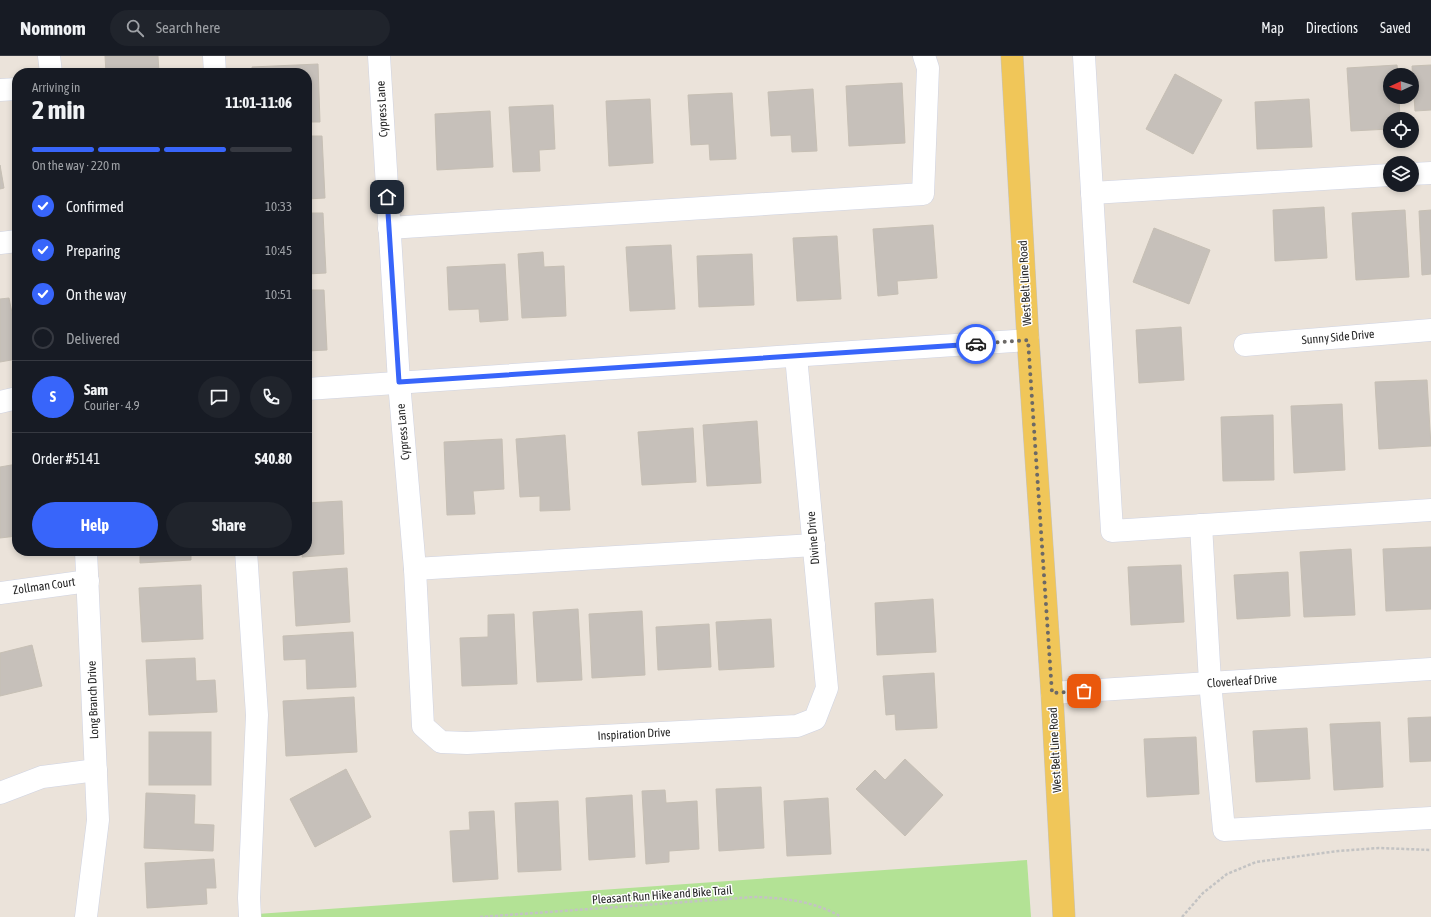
<!DOCTYPE html>
<meta charset="utf-8">
<style>
body{margin:0;font-family:"Asap Condensed",sans-serif;background:#20242c;color:#f1f3f6;height:100vh;display:flex;flex-direction:column;font-size:15px;white-space:nowrap}
*{box-sizing:border-box;margin:0}
p{font-size:13px;color:#9ea1a6}
.icon{flex:none;width:22px;height:22px;fill:none;stroke:currentColor;stroke-width:2;stroke-linecap:round;stroke-linejoin:round}
.map{position:relative;flex:1;overflow:hidden}
.panel{position:absolute;left:12px;top:12px;width:300px;height:488px;display:flex;flex-direction:column;background:#171b24;border-radius:16px;box-shadow:0 2px 6px #0003}
.panel>*{flex:none}
.needle{width:26px;rotate:267deg}
.fabs{position:absolute;left:1383px;top:12px;display:grid;gap:8px}
.fabs a{display:grid;place-items:center;width:36px;height:36px;border-radius:50%;background:#171b24;box-shadow:0 2px 6px #0003;font-size:20px}
.pin{position:absolute;display:grid;place-items:center;width:34px;height:34px;color:#fff;margin:-17px;border-radius:8px;box-shadow:0 2px 6px #0006}
.courier{position:absolute;display:grid;place-items:center;width:40px;height:40px;margin:-20px;border:3px solid #3865fa;border-radius:50%;background:#fff;color:#222;box-shadow:0 1px 5px #0007}
.headline em{font-style:normal;font-weight:700}
.headline div{display:flex;flex-direction:column-reverse}
.headline{display:flex;align-items:center;justify-content:space-between;height:68px;padding:0 20px}
h1{font-size:26px;font-weight:700;line-height:30px}
.bar{display:grid;grid-template-columns:repeat(4,1fr);gap:6px 4px;align-content:center;height:48px;padding:0 20px}
.bar i{height:5px;border-radius:3px;background:#363941}
.bar .active{background:#3865fa}
.bar p{grid-column:span 4}
.line{display:flex;align-items:center;gap:10px;padding:0 20px;border-top:1px solid #363941}
.line div{flex:1}
.round{display:grid;place-items:center;flex:none;width:42px;height:42px;border-radius:21px;background:#20242c}
ol{padding:0 20px;list-style:none}
li{display:flex;align-items:center;gap:12px;height:44px}
li p{margin-inline-start:auto}
li .icon{padding:4px;border-radius:50%;background:#3865fa;color:#fff;stroke-width:4}
li:last-child{color:#9ea1a6}
li i{width:22px;height:22px;border:2px solid #363941;border-radius:50%}
.action{display:flex;gap:8px;margin-top:auto;padding:8px 20px}
.action a{flex:1;height:46px;border-radius:24px;background:#3865fa;color:#fff;font-size:16px;font-weight:700;line-height:46px;text-align:center}
.action a+a{background:#20242c;color:#f1f3f6}
header{display:flex;align-items:center;gap:24px;box-sizing:border-box;height:56px;padding:0 20px;background:#171b24;border-bottom:1px solid #363941}
header strong{font-size:19px}
nav{display:flex;gap:22px;margin-inline-start:auto;font-size:14px}
.search{width:280px;height:36px;background:#20242c;display:flex;align-items:center;gap:10px;box-sizing:border-box;padding:0 14px;border-radius:22px;color:#9ea1a6;font-size:15px}
.map>svg:first-child{display:block}
.green{fill:#b3e295}
.building{fill:#c6c0ba;stroke:#c6bfb4}
.lines{fill:none;stroke-linecap:round;stroke-linejoin:round}
.minor-casing{stroke:#cfd3e2;stroke-width:23}
.major-casing{stroke:#c3c3c3;stroke-width:23}
.path{stroke:#c3c3c3;stroke-width:2.5;stroke-dasharray:3 2;stroke-linecap:butt}
.minor{stroke:#fff;stroke-width:22}
.major{stroke:#f0c659;stroke-width:22}
.done{stroke:#6c6966;stroke-width:4;stroke-dasharray:0 7.2}
.route{stroke:#3865fa;stroke-width:5}
.labels{text-anchor:middle;dominant-baseline:central;stroke-width:3;stroke-linejoin:round;paint-order:stroke}
.street-label{font-size:12px;fill:#282828;stroke:#fff}
</style>
<header>
<strong>Nomnom</strong>
<div class="search"><svg class="icon" aria-label="search" viewBox="0 0 24 24"><circle cx="10" cy="10" r="6"/><path d="M15 15l6 6"/></svg>Search here</div>
<nav><a>Map</a><a>Directions</a><a>Saved</a></nav>
</header>
<div class="map">
<svg width="1431" height="861" viewBox="0 0 1431 861">
<rect width="100%" height="100%" fill="#ebe3da"/>
<polygon class="green" points="1027,804 1031,861 257,861 257,858"/>
<g class="building">
<polygon points="105,0 158,0 159,17 106,17"/>
<polygon points="318,8 320,66 307,66 307,17 252,17 252,11"/>
<polygon points="1397,9 1398,19 1390,19 1390,41 1399,41 1400,63 1390,63 1390,73 1351,75 1347,12"/>
<polygon points="1431,9 1431,54 1415,55 1412,10"/>
<polygon points="1175,18 1222,44 1193,98 1146,73"/>
<polygon points="902,27 905,87 849,90 846,30"/>
<polygon points="813,33 817,95 792,96 791,79 771,80 768,36"/>
<polygon points="732,37 736,103 710,104 709,88 691,89 688,39"/>
<polygon points="650,43 653,107 609,110 606,45"/>
<polygon points="1309,43 1312,91 1257,93 1255,46"/>
<polygon points="553,49 555,93 539,94 540,115 513,116 509,51"/>
<polygon points="490,55 493,111 437,114 435,58"/>
<polygon points="307,80 322,80 325,142 307,143"/>
<polygon points="0,109 4,132 0,133"/>
<polygon points="1324,151 1327,202 1275,205 1273,154"/>
<polygon points="1405,154 1409,221 1356,224 1352,157"/>
<polygon points="1431,154 1431,218 1422,219 1419,155"/>
<polygon points="307,157 323,157 326,217 307,218"/>
<polygon points="933,169 937,222 897,225 898,238 878,240 873,173"/>
<polygon points="1154,172 1210,194 1189,248 1133,226"/>
<polygon points="837,180 841,243 797,245 793,182"/>
<polygon points="671,189 675,253 630,255 626,191"/>
<polygon points="543,196 544,211 564,210 566,260 522,262 518,198"/>
<polygon points="752,198 754,249 699,251 697,200"/>
<polygon points="505,208 508,264 480,266 479,253 449,254 447,211"/>
<polygon points="307,234 324,234 327,294 307,295"/>
<polygon points="9,242 17,282 17,303 0,306 0,243"/>
<polygon points="1181,271 1184,324 1139,327 1136,274"/>
<polygon points="1427,324 1431,390 1379,393 1375,326"/>
<polygon points="1342,348 1345,414 1294,417 1291,350"/>
<polygon points="1273,359 1274,424 1223,425 1221,361"/>
<polygon points="757,365 761,427 707,430 703,369"/>
<polygon points="693,372 696,426 642,429 638,376"/>
<polygon points="565,379 570,454 540,455 540,440 520,441 516,383"/>
<polygon points="502,383 504,433 473,435 475,458 447,459 444,386"/>
<polygon points="17,408 17,480 0,482 0,411"/>
<polygon points="342,445 344,498 302,501 302,495 307,495 307,447"/>
<polygon points="1431,491 1431,553 1386,555 1383,493"/>
<polygon points="1351,493 1355,559 1304,561 1300,496"/>
<polygon points="140,495 191,495 191,504 140,507"/>
<polygon points="1181,509 1184,566 1131,569 1128,511"/>
<polygon points="347,512 350,566 296,570 293,516"/>
<polygon points="1288,516 1290,560 1237,563 1234,519"/>
<polygon points="201,529 203,583 142,586 139,532"/>
<polygon points="933,543 936,596 877,599 875,547"/>
<polygon points="578,553 582,624 537,626 533,556"/>
<polygon points="642,555 645,619 592,622 589,558"/>
<polygon points="514,558 517,628 462,630 460,582 488,581 488,559"/>
<polygon points="771,563 774,611 719,614 716,566"/>
<polygon points="709,568 711,611 658,614 656,571"/>
<polygon points="353,576 356,631 307,633 306,603 284,604 283,580"/>
<polygon points="32,589 42,630 0,640 0,597"/>
<polygon points="195,602 196,625 215,624 217,656 149,659 146,604"/>
<polygon points="934,617 937,672 896,674 895,658 886,659 883,620"/>
<polygon points="354,641 357,696 286,700 283,645"/>
<polygon points="1431,661 1431,705 1410,706 1408,662"/>
<polygon points="1380,666 1383,731 1334,734 1330,668"/>
<polygon points="1307,672 1310,723 1256,726 1253,675"/>
<rect x="149" y="676" width="62" height="53"/>
<polygon points="1196,681 1199,738 1147,741 1144,683"/>
<polygon points="905,703 943,739 905,780 856,733 875,714 885,724"/>
<polygon points="346,713 371,761 315,791 290,743"/>
<polygon points="761,731 764,792 719,795 716,733"/>
<polygon points="665,734 666,747 697,745 699,793 669,795 669,806 646,808 642,735"/>
<polygon points="146,737 195,739 194,768 214,769 213,795 144,792"/>
<polygon points="632,739 635,801 589,804 586,742"/>
<polygon points="828,742 831,798 787,800 784,745"/>
<polygon points="558,745 561,814 518,816 515,747"/>
<polygon points="494,755 498,823 453,826 450,775 470,774 469,756"/>
<polygon points="214,803 216,832 206,832 207,848 147,852 145,807"/>
</g>
<g class="lines">
<g class="minor-casing">
<g id="minor">
<polyline points="49,0 51,17"/>
<polyline points="214,0 215,17"/>
<polyline points="379,0 399,326 415,513 423,670 441,686 467,687 797,670 815,663 827,632 796,300"/>
<polyline points="1084,0 1112,475 1431,454"/>
<polyline points="0,34 17,33"/>
<polyline points="1412,118 1431,117"/>
<polyline points="1092,137 1390,119"/>
<polyline points="389,172 923,138 928,12 924,0"/>
<polyline points="0,187 17,185"/>
<polyline points="1245,289 1431,274"/>
<polyline points="307,333 1028,284"/>
<polyline points="0,346 17,342"/>
<polyline points="1201,469 1210,626 1224,774 1431,762"/>
<polyline points="246,495 257,659 249,842 250,861"/>
<polyline points="415,513 814,489"/>
<polyline points="0,537 88,525"/>
<polyline points="1052,637 1431,613"/>
<polyline points="0,737 42,721 96,714"/>
<polyline points="86,861 98,764 86,495"/>
</g>
</g>
<g class="major-casing">
<polyline id="major" points="1012,0 1028,284 1052,637 1064,861"/>
</g>
<g class="path">
<path d="M480,861L754,841C784,842 815,845 841,861"/>
<polyline points="1182,861 1203,837 1227,818 1256,806 1338,795 1379,792 1431,794"/>
</g>
<use href="#minor" class="minor"/>
<use href="#major" class="major"/>
</g>
<g class="lines">
<polyline class="done" points="976,288 1028,284 1052,637 1084,635"/>
<polyline class="route" points="387,141 399,326 976,288"/>
</g>
<g class="labels">
<g class="street-label">
<text transform="translate(382 53) rotate(-93)">Cypress Lane</text>
<text transform="translate(1025 227) rotate(-93)">West Belt Line Road</text>
<text transform="translate(1338 281) rotate(-5)">Sunny Side Drive</text>
<text transform="translate(403 376) rotate(-95)">Cypress Lane</text>
<text transform="translate(813 482) rotate(-95)">Divine Drive</text>
<text transform="translate(44 530) rotate(-8)">Zollman Court</text>
<text transform="translate(1242 625) rotate(-4)">Cloverleaf Drive</text>
<text transform="translate(93 644) rotate(-92)">Long Branch Drive</text>
<text transform="translate(634 678) rotate(-3)">Inspiration Drive</text>
<text transform="translate(1055 694) rotate(-93)">West Belt Line Road</text>
<text transform="translate(662 839) rotate(-4)">Pleasant Run Hike and Bike Trail</text>
</g>
</g>
</svg>
<div class="fabs">
<a><svg class="needle" viewBox="-14 -14 28 28"><path d="M0-13l5 13h-10z" fill="#e53935"/><path d="M0 13l5-13h-10z" fill="#9ea1a6"/></svg></a>
<a><svg class="icon" aria-label="locate" viewBox="0 0 24 24"><circle cx="12" cy="12" r="6"/><path d="M12 2v4M12 18v4M2 12h4M18 12h4"/></svg></a>
<a><svg class="icon" aria-label="layers" viewBox="0 0 24 24"><path d="M12 4l9 5-9 5-9-5zM3 14l9 5 9-5"/></svg></a>
</div>
<div class="pin" style="left:1084px;top:635px;background:#ea580c"><svg class="icon" aria-label="bag" viewBox="0 0 24 24"><path d="M5 8h14l-1 12H6zM9 8a3 3 0 0 1 6 0"/></svg></div>
<div class="pin" style="left:387px;top:141px;background:#1f2937"><svg class="icon" aria-label="home" viewBox="0 0 24 24"><path d="M3 11l9-7 9 7M6 9v11h12V9"/></svg></div>
<div class="courier" style="left:976px;top:288px"><svg class="icon" aria-label="car" viewBox="0 0 24 24"><path d="M5 17H2v-5l4-1 3-4h7l3 4 3 1v5h-3M9 17h6M6 11h13"/><circle cx="7" cy="17" r="2"/><circle cx="17" cy="17" r="2"/></svg></div>
<section class="panel">
<div class="headline"><div><h1>2 min</h1><p>Arriving in</p></div><em>11:01–11:06</em></div>
<div class="bar"><i class="active"></i><i class="active"></i><i class="active"></i><i></i><p>On the way · 220 m</p></div>
<ol>
<li><svg class="icon" aria-label="check" viewBox="0 0 24 24"><path d="M5 12l5 5 9-10"/></svg>Confirmed<p>10:33</p></li>
<li><svg class="icon" aria-label="check" viewBox="0 0 24 24"><path d="M5 12l5 5 9-10"/></svg>Preparing<p>10:45</p></li>
<li><svg class="icon" aria-label="check" viewBox="0 0 24 24"><path d="M5 12l5 5 9-10"/></svg>On the way<p>10:51</p></li>
<li><i></i>Delivered</li>
</ol>
<div class="line" style="height:72px"><b class="round" style="background:#3865fa;color:#fff">S</b><div><b>Sam</b><p>Courier · 4.9</p></div><a class="round"><svg class="icon" aria-label="chat" viewBox="0 0 24 24"><path d="M4 5h16v11H9l-5 4z"/></svg></a><a class="round"><svg class="icon" aria-label="phone" viewBox="0 0 24 24"><path d="M5 4h4l2 5-3 2q2 4 5 5l2-3 5 2v4C11 20 4 13 5 4z"/></svg></a></div>
<div class="line" style="height:52px"><div>Order #5141</div><b>$40.80</b></div>
<div class="action"><a>Help</a><a>Share</a></div>
</section>
</div>
